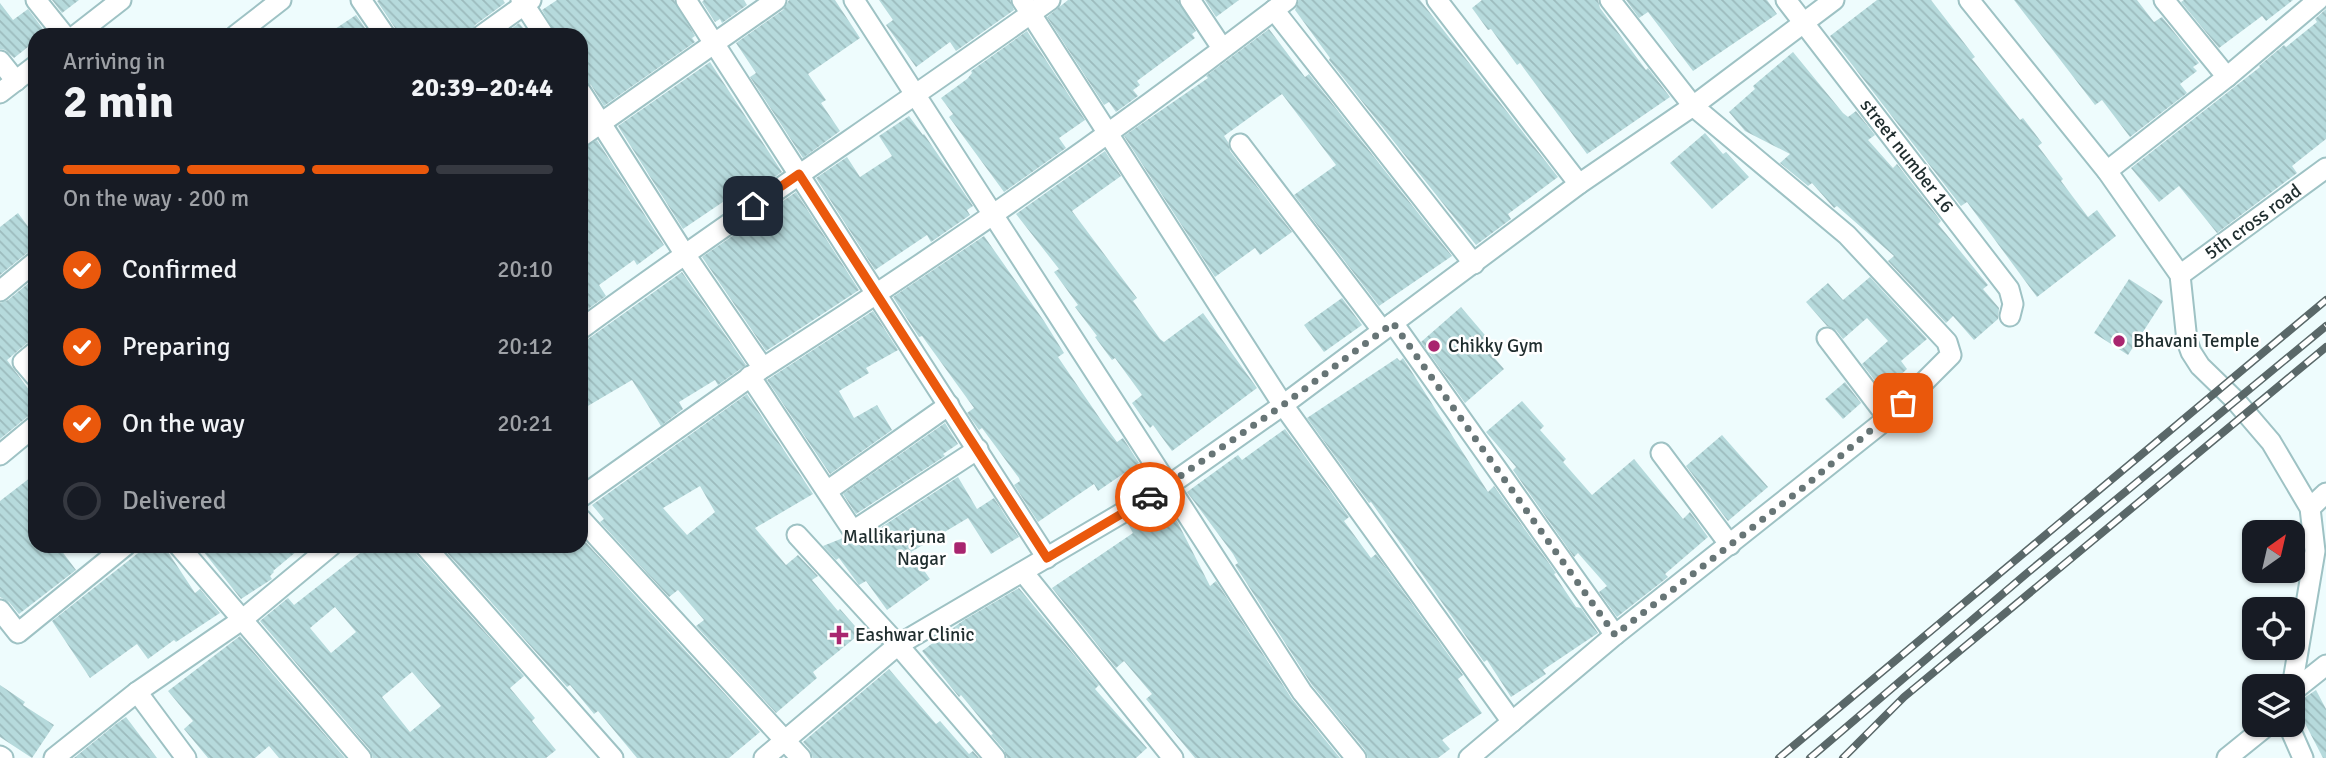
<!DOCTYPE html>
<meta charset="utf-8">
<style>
body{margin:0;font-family:Signika,sans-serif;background:#242831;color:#f1f3f6;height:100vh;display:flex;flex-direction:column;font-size:26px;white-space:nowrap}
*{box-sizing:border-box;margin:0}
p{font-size:23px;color:#9ea1a6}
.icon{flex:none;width:38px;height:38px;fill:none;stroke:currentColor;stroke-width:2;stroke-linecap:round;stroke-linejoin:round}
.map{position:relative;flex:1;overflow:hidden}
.drawer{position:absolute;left:28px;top:28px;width:560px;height:525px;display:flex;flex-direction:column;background:#171b24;border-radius:21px;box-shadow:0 2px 5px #0004}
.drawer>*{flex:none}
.needle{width:46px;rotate:34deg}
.fabs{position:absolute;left:2242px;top:520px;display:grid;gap:14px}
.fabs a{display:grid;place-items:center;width:63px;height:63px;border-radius:14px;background:#171b24;box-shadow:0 2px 5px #0004;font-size:35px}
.pin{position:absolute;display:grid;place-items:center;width:60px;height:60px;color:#fff;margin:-30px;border-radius:14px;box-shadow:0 4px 10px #0006}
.courier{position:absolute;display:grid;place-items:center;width:70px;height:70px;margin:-35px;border:5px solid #ea580c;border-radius:50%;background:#fff;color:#222;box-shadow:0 2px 9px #0007}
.headline em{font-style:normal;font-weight:800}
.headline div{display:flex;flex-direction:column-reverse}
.headline{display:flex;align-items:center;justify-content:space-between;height:119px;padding:0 35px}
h1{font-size:46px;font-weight:800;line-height:52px}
.bar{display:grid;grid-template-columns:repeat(4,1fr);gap:10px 7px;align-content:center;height:84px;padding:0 35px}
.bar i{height:9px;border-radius:5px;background:#363941}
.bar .on{background:#ea580c}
.bar p{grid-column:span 4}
ol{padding:0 35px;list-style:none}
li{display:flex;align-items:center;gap:21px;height:77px}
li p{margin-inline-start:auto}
li .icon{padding:7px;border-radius:50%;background:#ea580c;color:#fff;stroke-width:4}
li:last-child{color:#9ea1a6}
li i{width:38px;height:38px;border:4px solid #363941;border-radius:50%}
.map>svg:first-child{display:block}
.building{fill:url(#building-back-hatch);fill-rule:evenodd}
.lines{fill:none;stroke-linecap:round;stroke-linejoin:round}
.minor-casing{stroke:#9ec2c4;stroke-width:23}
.minor{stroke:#fff;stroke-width:19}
.rail-casing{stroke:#5a6869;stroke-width:8}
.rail{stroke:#fff;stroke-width:5;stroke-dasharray:16;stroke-linecap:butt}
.done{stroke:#677576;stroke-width:7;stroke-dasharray:0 12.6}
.route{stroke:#ea580c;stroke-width:9}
.poi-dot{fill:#a9256f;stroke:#fff;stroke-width:2.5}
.labels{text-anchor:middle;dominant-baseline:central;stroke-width:5;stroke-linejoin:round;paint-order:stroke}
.street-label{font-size:19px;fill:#1f2d2e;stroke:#fff}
.poi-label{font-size:19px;fill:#1f2d2e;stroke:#fff;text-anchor:start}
</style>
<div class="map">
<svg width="2326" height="758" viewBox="0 0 2326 758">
<defs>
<pattern id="building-back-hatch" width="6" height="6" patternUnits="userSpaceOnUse" patternTransform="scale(1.75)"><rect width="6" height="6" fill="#b6dadc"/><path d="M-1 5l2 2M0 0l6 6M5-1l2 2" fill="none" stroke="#9cbbbd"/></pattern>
</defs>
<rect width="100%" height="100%" fill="#eefcfd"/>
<g class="building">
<polygon points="52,0 79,0 62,13"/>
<polygon points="379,0 503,0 505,3 475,25 470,35 397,35 395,28 377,1"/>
<polygon points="557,0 674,0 695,36 692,38 695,42 604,106 591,85 581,80 581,35 556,35 542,10"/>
<polygon points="704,0 744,0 747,5 722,23 720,19 715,22 702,2"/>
<polygon points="789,0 835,0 860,38 808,74 826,100 821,103 840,131 803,158 750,77 756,73 736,43 783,10"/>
<polygon points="879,0 1010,0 1014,10 956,51 950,42 916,67 886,25 893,20"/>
<polygon points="1068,0 1178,0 1196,31 1192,34 1195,38 1137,81 1140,85 1133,90 1138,96 1116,112 1109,102 1104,105 1047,17"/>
<polygon points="1205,0 1239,0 1216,17"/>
<polygon points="1299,0 1420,0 1558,177 1508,214 1511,219 1476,245 1329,60 1330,58 1295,10"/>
<polygon points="1482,0 1598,0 1600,8 1646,70 1648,68 1670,97 1587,154 1520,63 1517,65 1491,29 1488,30 1472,8"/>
<polygon points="1626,0 1767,0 1777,14 1693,71 1648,12 1639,18"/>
<polygon points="1877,0 1931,0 1975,57 1972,59 1999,93 2020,120 2023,118 2042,143 2038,146 2063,179 2061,181 2088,217 2097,210 2116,236 2037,297 1967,202 1961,206 1830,36"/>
<polygon points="2014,0 2137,0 2154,22 2162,17 2199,63 2193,67 2197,71 2180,84 2187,93 2130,137 2102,100 2095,105"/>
<polygon points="2184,0 2293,0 2266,21 2262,16 2219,48 2181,2"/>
<polygon points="0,3 13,20 28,9 43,29 30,40 33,43 14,58 5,50 0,49"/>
<polygon points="2326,9 2326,139 2292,166 2297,173 2217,233 2179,186 2159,202 2131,168 2260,67 2259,66 2284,45 2286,47 2317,22 2315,19"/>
<polygon points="356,15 370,35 326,35"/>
<polygon points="519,23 529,35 503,35"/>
<polygon points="1269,29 1305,77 1309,74 1452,256 1379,306 1294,195 1336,165 1282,94 1224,136 1228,142 1230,151 1292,232 1260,255 1255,248 1215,277 1124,136 1208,78 1206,76"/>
<polygon points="1027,31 1085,120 1059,138 1066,148 1004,192 949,117 953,114 941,98 967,79 972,73 971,71"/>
<polygon points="1793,52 1843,113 1848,117 1856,111 1875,135 1868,140 1893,168 1897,164 1941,221 1938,224 1988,285 1983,289 1999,308 1998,319 1974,340 1953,316 1946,323 1888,261 1894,256 1837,206 1834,208 1812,183 1808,186 1780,163 1790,154 1745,131 1729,112 1755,89 1753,86"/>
<polygon points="710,62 782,172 756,190 751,183 683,229 618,126"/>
<polygon points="909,116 923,135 924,134 973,206 967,210 970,215 931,242 927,235 875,270 816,178 847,157 860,177 892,156 879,136"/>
<polygon points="1705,133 1723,154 1726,152 1749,177 1712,209 1670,163"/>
<polygon points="597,140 664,245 637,265 634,260 599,285 606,296 581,314 581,149"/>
<polygon points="1105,151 1121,176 1072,211 1137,298 1133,301 1160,339 1164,342 1203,313 1257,388 1172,451 1153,425 1150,428 1132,403 1142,395 1115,358 1112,360 1095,337 1097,336 1075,307 1078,305 1054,272 1059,269 1016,214"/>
<polygon points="796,192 859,290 766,351 702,257"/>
<polygon points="18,213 35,236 35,250 27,253 0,275 0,227"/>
<polygon points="984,236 1044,321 1064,353 1058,357 1103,423 1117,442 1123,438 1139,463 1098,491 1094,484 1038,522 1014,485 1020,481 1019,478 982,428 979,430 967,413 974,408 922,336 919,337 893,297"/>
<polygon points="682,272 746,365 718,385 715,380 679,402 683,409 661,426 632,380 581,410 581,341 588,339"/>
<polygon points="1870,277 1927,339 1901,361 1907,369 1883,391 1862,364 1888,341 1867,318 1843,339 1836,330 1827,326 1806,302 1828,283 1843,300"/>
<polygon points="35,278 35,340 27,343 7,360 35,398 35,414 27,417 0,439 0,303 8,300"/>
<polygon points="2129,279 2163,301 2128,355 2094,333"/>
<polygon points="1342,298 1362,325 1324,352 1304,325"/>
<polygon points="1461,307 1490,341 1484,346 1504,369 1465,403 1421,342"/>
<polygon points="873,311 898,350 866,368 869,373 839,391 854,418 877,405 892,430 830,474 767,380"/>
<polygon points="1397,358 1400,361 1403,358 1488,492 1494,486 1556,573 1554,574 1576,607 1581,608 1598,633 1543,670 1546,674 1511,697 1487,660 1484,662 1371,502 1369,503 1307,418"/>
<polygon points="1845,382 1861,403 1843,419 1825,399"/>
<path d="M747,394L813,494L755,528L786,565L798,555L818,576L812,580L838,611L840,609L861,633L813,672L817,678L776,713L696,626L704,620L678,590L669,597L600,522L604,519L592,505ZM700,486L715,512L687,535L663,508Z"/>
<polygon points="1522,401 1544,426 1540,430 1566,459 1563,462 1592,495 1634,459 1683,519 1690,512 1708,537 1665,574 1668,577 1617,617 1599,592 1607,586 1578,553 1574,557 1513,470 1516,467 1486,432"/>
<polygon points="945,423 958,444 943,454 945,456 856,514 843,494"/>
<polygon points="1285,429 1349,517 1344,521 1371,558 1376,554 1463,675 1458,679 1482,713 1442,740 1450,749 1438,758 1368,758 1365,750 1312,685 1235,565 1238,563 1233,554 1187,492 1238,455 1242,460"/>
<polygon points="1722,435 1768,487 1728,521 1686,466"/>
<polygon points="35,474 35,546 58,546 76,570 19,614 9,602 0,597 0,501"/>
<polygon points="958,477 977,509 994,498 1019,537 991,554 968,518 911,552 930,579 887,610 866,581 859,585 839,558 836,560 823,546 843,538 853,543 860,541"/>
<polygon points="1165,502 1178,523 1210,586 1216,581 1292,699 1340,758 1195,758 1146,699 1152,694 1124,661 1116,668 1052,588 1133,533 1128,524"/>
<polygon points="581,537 760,732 729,758 637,758 598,711 594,714 570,685 567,687 441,546 581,546"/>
<polygon points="147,546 164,546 195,593 200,589 220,613 176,642 174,640 148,659 137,644 90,678 52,621"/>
<polygon points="199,546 303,546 273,571 274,572 270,576 272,579 241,599"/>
<path d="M369,546H413L416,554L524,676L510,688L535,718L532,721L556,750L546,758H373L370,750L260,621L288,598L294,605ZM335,607L356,632L331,653L310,628ZM412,672L441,706L410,732L382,697Z"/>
<polygon points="1019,588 1099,685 1095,689 1147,748 1136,758 1007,758 1004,750 991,735 993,734 961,695 959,697 922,651 964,620"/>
<polygon points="240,636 345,758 279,758 269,746 255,758 208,758 184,729 193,721 168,691"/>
<polygon points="889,669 936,724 940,721 969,754 973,751 979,758 813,758 810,750 803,742"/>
<polygon points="0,685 25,702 23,705 54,725 32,758 0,737"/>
<polygon points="2316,690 2326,709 2326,758 2323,758 2295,704"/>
<polygon points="126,717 157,758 74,758 116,724"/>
</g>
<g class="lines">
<g class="minor-casing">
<g id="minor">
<polyline points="36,0 64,35"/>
<polyline points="361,0 385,35"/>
<polyline points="521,0 544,35"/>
<polyline points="686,0 1047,558"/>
<polyline points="854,0 1302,692 1356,758"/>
<polyline points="1022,0 1283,405 1512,722"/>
<polyline points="1190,0 1222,48"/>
<polyline points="1437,0 1579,184"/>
<polyline points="1786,0 2009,289 2013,304 2010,316"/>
<polyline points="1969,0 2107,171 2180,275 2187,341 2191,352 2200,366 2235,400 2271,442 2310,508 2315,551 2292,687"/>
<polyline points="2164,0 2227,77"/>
<polyline points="1274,10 1474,264"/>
<polyline points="76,35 121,0"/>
<polyline points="236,35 281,0"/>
<polyline points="482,35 531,0"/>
<polyline points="0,61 16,81"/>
<path d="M581,92L684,253L763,368C942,253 1118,130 1287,0"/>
<polyline points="0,93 35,66"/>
<polyline points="581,137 776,0"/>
<polyline points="1240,144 1382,330"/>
<polyline points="2107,171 2227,77 2318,0"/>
<polyline points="2180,275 2326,168"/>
<polyline points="0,291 35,262"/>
<polyline points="1393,323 1615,635"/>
<path d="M581,329C735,216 895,111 1050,0"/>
<polyline points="1827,338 1888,418"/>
<polyline points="35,352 23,362 35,376"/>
<polyline points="750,376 853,531 978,449"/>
<polyline points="1661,453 1730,545"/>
<polyline points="0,455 35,426"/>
<polyline points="827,491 949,405"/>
<polyline points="581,497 760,370"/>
<polyline points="2310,508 2326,493"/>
<polyline points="581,519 801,758"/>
<polyline points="797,535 898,645 995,758"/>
<polyline points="179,546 361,758"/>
<polyline points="425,546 613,758"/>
<polyline points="1023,572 1173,758"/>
<polyline points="0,610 18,633 125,546"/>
<polyline points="137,692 186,758"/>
<polyline points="2292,692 2326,665"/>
<polyline points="2288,724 2303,758"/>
<polyline points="0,756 3,758"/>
<polyline points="54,758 137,692 243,619 331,546"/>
<polyline points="764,758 898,645 1168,486 1283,405 1579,184 1693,106 1834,0"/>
<polyline points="1469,758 1615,635 1888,418 1951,355 1947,342 1847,235 1693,106 1610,0"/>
<polyline points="2227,758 2269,724"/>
</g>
</g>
<use href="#minor" class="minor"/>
<g class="rail-casing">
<g id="rail">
<polyline points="1779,758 2326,300"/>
<polyline points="1810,758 2026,574 2326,326"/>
<polyline points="1843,758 1904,697 2326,347"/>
</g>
</g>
<use href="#rail" class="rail"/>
</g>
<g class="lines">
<polyline class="done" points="1150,497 1283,405 1393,323 1615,635 1804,487 1903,403"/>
<polyline class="route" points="753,206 799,174 1047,558 1150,497"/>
</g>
<g class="poi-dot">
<circle cx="2119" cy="341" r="7"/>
<circle cx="1434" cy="346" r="7"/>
<rect x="953" y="541" width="14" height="14" rx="3.5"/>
<path d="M835.5 624.5h7v7h7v7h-7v7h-7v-7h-7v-7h7z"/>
</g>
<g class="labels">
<g class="street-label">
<text transform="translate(1907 156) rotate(52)">street number 16</text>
<text transform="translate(2253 222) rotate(-36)">5th cross road</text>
</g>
<g class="poi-label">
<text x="2133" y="341">Bhavani Temple</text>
<text x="1448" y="346">Chikky Gym</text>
<text x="946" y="537" text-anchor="end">Mallikarjuna<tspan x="946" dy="22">Nagar</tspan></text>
<text x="855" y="635">Eashwar Clinic</text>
</g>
</g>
</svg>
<div class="fabs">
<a><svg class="needle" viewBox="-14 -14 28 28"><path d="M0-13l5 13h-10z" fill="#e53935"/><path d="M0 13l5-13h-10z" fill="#9ea1a6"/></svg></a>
<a><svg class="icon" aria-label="locate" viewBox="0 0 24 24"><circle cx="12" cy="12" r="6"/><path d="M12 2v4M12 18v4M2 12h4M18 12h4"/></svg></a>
<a><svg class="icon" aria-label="layers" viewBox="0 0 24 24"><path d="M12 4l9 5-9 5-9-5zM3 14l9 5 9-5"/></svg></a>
</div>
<div class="pin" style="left:1903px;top:403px;background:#ea580c"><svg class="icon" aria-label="bag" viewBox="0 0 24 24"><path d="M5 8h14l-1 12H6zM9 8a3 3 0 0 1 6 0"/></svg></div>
<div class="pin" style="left:753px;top:206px;background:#1f2937"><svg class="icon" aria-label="home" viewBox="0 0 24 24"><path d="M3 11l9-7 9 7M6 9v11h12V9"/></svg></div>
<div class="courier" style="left:1150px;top:497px"><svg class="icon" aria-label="car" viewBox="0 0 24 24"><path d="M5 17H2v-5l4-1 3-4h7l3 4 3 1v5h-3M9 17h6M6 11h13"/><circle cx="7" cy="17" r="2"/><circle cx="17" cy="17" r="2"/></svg></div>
<section class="drawer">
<div class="headline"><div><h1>2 min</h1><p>Arriving in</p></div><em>20:39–20:44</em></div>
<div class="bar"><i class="on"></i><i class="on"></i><i class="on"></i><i></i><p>On the way · 200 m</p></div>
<ol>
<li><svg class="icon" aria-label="check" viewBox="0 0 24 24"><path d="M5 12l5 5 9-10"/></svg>Confirmed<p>20:10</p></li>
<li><svg class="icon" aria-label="check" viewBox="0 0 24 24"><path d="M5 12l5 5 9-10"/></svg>Preparing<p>20:12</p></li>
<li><svg class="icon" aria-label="check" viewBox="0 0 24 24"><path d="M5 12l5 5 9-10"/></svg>On the way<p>20:21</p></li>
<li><i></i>Delivered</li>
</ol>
</section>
</div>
